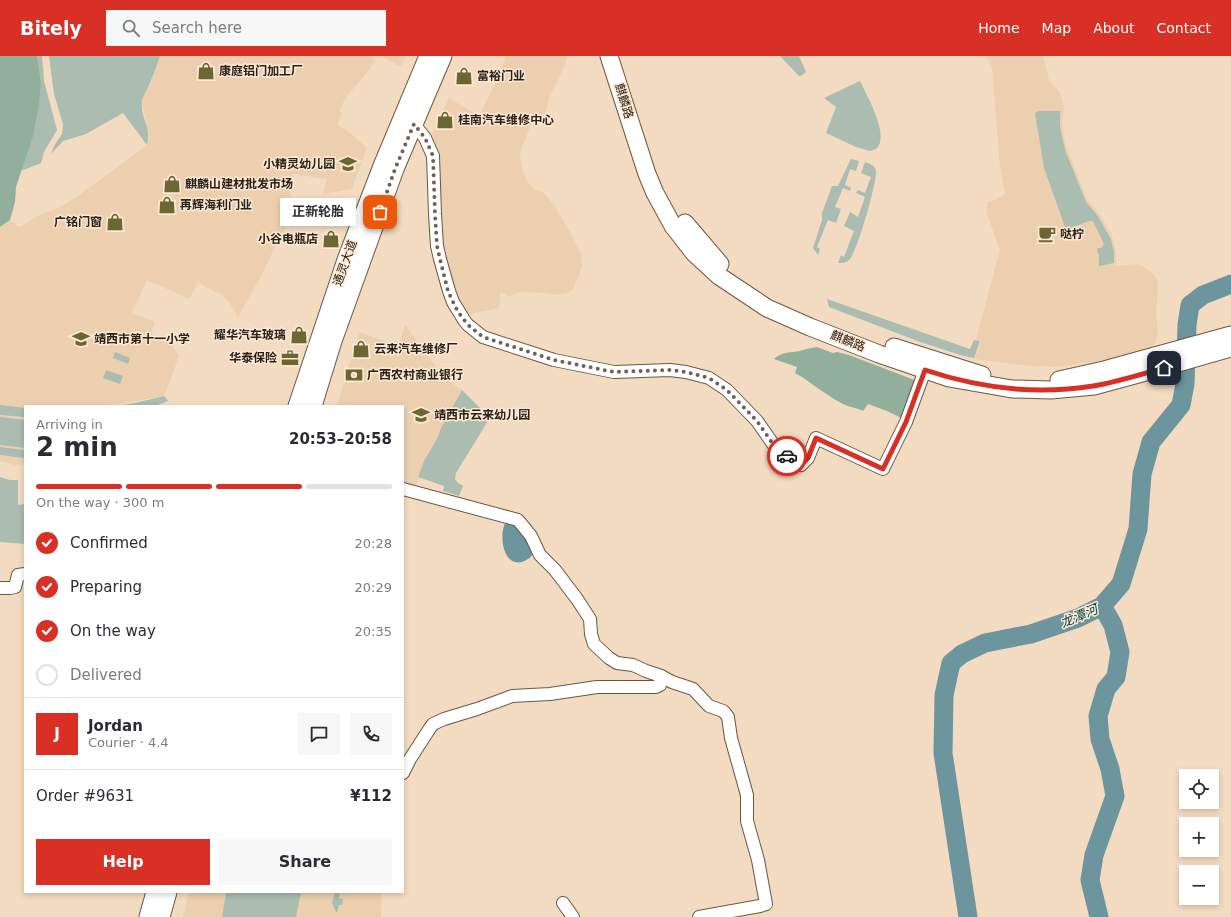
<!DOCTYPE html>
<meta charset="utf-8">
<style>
body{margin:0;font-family:"DejaVu Sans","Noto Sans SC",sans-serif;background:#f7f7f7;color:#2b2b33;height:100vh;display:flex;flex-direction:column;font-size:15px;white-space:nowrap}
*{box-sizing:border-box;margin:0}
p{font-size:13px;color:#7c7c81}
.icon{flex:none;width:22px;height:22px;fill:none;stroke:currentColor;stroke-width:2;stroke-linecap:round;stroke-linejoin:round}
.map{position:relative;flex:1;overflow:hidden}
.drawer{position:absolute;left:24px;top:349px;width:380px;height:488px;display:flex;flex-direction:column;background:#fff;border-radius:0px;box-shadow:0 2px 6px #0003}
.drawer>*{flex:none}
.tools{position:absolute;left:1179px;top:713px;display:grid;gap:8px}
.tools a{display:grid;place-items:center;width:40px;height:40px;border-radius:0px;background:#fff;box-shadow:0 2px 6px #0003;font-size:20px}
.pin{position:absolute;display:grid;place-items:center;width:34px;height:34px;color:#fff;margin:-17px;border-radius:8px;box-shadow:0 2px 6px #0006}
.courier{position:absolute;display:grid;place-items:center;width:40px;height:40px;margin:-20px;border:3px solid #d93025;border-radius:50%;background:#fff;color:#222;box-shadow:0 1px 5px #0007}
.bubble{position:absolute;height:28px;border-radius:0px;background:#fff;box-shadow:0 2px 6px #0003;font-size:13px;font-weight:700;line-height:28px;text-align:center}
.overview em{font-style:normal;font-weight:700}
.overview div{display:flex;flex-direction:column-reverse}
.overview{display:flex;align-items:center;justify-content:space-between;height:68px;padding:0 12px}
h1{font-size:26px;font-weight:700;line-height:30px}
.bar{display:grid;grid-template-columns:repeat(4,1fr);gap:6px 4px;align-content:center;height:48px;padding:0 12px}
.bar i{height:5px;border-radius:3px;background:#e1e1e2}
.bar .selected{background:#d93025}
.bar p{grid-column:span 4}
.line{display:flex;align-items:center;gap:10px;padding:0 12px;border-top:1px solid #e1e1e2}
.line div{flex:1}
.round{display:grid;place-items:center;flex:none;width:42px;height:42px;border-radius:0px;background:#f7f7f7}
ol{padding:0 12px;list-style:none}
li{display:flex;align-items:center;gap:12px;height:44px}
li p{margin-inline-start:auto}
li .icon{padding:4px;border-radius:50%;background:#d93025;color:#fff;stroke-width:4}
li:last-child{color:#7c7c81}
li i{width:22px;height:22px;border:2px solid #e1e1e2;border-radius:50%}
.button{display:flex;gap:8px;margin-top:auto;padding:8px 12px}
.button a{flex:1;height:46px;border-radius:0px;background:#d93025;color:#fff;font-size:16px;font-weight:700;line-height:46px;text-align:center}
.button a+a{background:#f7f7f7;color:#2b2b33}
header{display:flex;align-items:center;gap:24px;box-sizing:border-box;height:56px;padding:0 20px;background:#d93025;color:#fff}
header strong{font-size:19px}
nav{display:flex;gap:22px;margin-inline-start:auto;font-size:14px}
.search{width:280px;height:36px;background:#f7f7f7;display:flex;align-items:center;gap:10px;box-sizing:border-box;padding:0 14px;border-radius:0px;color:#7c7c81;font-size:15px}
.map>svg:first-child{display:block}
.built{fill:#eccfaf}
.green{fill:#aabdb0}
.forest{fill:#91b09b}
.water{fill:#6d959d}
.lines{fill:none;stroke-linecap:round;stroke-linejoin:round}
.river{stroke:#6d959d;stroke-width:19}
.street-casing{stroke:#6b5740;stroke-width:14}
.secondary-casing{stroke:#6b5740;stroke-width:19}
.street{stroke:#fff;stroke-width:12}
.secondary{stroke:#fff;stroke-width:17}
.done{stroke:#706152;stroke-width:4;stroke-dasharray:0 7.2}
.route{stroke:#d93025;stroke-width:5}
.labels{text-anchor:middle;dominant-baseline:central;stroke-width:3;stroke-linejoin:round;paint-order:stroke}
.poi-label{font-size:12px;font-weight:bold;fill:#292016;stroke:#fde9d4;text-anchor:start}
.street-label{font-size:12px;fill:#292016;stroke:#fde9d4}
.water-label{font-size:13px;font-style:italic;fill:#01424c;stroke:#fde9d4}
</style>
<header>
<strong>Bitely</strong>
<div class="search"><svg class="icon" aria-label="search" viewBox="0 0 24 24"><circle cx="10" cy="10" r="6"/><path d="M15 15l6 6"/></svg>Search here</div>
<nav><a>Home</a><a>Map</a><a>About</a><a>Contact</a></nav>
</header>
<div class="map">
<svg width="1231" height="861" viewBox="0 0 1231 861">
<rect width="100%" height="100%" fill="#f3dbc1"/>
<g class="built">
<polygon points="160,0 371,0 376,5 345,43 339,55 342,57 337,69 348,75 367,92 352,133 323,138 327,123 293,118 289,151 291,158 261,220 238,261 229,246 223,240 198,227 189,243 147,224 132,257 155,266 151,277 172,289 179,300 168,331 164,340 118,348 97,350 91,349 90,350 25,350 25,408 15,409 0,405 0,171 10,164 19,171 42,158 58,152 75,142 147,89 149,81 148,74 142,47 144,39 149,31 158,9"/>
<polygon points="382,0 406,0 402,9 399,10"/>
<polygon points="506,0 567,0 565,9 549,42 544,65 537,64 531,69 521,93 520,101 523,116 527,125 533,132 538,135 543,136 555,150 573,181 577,191 581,197 582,210 578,222 573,233 568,237 556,239 544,237 520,236 509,241 501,236 499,252 478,256 463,261 444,208 431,80 449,42 479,60 493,32"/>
<polygon points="986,0 1043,0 1048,17 1049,25 1058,34 1062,42 1064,51 1062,66 1065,87 1087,143 1100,159 1111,177 1116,194 1116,210 1137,208 1146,212 1153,218 1157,223 1158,232 1156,258 1158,276 1155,287 1152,291 1105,304 1065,310 1051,311 1021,309 974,303 981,285 976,283 1000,194 986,156 988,146 995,144 1005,138 1000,111 992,11"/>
<polygon points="405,269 440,316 453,328 462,334 441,372 437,383 424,405 417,427 413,430 403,429 403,350 337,350 359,276 399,290"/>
<polygon points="189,836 382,836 381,861 183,861"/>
</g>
<g class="green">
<polygon points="37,0 42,0 44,25 57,74 44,96 41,107 21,115 41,25"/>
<path d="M49,0H160C157,10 153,20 149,29C147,35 142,40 142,46C140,62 152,70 147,89L123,57L86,78L63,85L51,98L54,90L62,78L63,68L54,38Z"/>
<polygon points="780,0 799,0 806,16 801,20 799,20"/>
<path d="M860,25C866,38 891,81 876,93C874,94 872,94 870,95L856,91L826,77L836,51L824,42Z"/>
<polygon points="1039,55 1060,55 1060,70 1065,94 1086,146 1097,159 1111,183 1114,196 1114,207 1099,210 1099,200 1097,193 1102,191 1104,188 1093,165 1089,165 1068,173 1065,171 1044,112 1035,57"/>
<polygon points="851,103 859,105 856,115 850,113 845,129 851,132 850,135 843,132 835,151 841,153 836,167 828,164 817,191 820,193 818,199 813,192 822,164 822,157 832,130 838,130"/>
<path d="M865,106C870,108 875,109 876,115C877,126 857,197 849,204C846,207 842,207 838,207L841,199L844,201L854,175L844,170L850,156L858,161L865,141L856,137L858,134L865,137L871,121L861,117Z"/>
<polygon points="827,243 970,293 974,284 980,285 974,302 964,300 920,286 829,251"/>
<polygon points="115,296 130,302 128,308 113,302"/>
<polygon points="106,314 123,320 120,328 103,322"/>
<polygon points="462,334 482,354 491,360 456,417 455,423 458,427 463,430 459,440 443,435 444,430 418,421 424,405 437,383 441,372"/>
<path d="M164,340L168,345L155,350H90L91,349C114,353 141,346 164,340Z"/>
<polygon points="0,349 25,352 25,361 0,359"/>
<polygon points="0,361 25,364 25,392 0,389"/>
<polygon points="0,391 25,394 25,402 0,399"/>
<polygon points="0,421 10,424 18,424 18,449 25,448 25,488 0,486"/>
<polygon points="226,836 301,836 296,861 222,861"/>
<polygon points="335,836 340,836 339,842 343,843 342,849 339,849 337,857 336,856 332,847"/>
</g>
<g class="forest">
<polygon points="0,0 37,0 41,25 39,48 33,80 16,131 15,146 10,164 0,171"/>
<path d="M817,291L833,297L837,296L849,299L917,325L903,363L887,355L868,348L863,355C857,352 849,351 843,348C827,340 811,326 795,317L797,311L774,303C782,295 791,297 800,295C806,293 810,292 817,291Z"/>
</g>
<path class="water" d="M507,465L516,467L534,496C532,499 530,502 528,503C503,519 497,475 507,465Z"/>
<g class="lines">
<g class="river">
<polyline points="968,861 943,697 944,639 951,607 962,598 985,587 1031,578 1078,562 1102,550 1121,528 1138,473 1142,418 1151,386 1181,349 1185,328 1187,269 1190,249 1203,239 1231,228"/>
<polyline points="1099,861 1090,824 1094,799 1115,740 1110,713 1100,683 1098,660 1106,633 1116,621 1120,596 1113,569 1102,550"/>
</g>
<g class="street-casing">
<g id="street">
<polyline points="414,68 425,82 433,100 435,158 437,190 440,203 449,235 453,246 464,264 468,269 483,281 554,304 614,316 670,314 686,316 709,322 727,334 757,365 773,388 791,403 801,409 808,402 816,382 883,413 906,366 925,314"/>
<polyline points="403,433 518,464 531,480 540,499 555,514 577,543 590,563 591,578 594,588 609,602 617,607 633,609 646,615 661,620 672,626 693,633 709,650 723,655 725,657 728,661 731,682 747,739 747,765 758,804 766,848 760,850 699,861"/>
<polyline points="0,532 10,532 15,531 18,519 25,518"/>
<polyline points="403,717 410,703 430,672 433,668 444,663 477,653 512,640 550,638 597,631 656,631 660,629 661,620"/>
<polyline points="563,847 573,861"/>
</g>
</g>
<g class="secondary-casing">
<g id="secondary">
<polyline points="609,0 647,118 655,137 673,170 694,197 719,220 767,252 810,271 879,298 949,322 1012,333 1051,334 1094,330 1164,311 1231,292"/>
<polyline points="685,167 720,208"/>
<polyline points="894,291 982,319"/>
<polyline points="1059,324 1104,314 1231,279"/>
<polyline points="297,350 347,201 382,110 428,0"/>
<polyline points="313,350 333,285 395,113 443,0"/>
<polyline points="148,861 155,836"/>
<polyline points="161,861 168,836"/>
</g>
</g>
<use href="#street" class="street"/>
<use href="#secondary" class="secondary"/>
</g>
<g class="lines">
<polyline class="done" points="380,156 395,113 414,68 425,82 433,100 435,158 437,190 440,203 448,235 453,246 458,256 468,269 483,281 554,304 614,316 670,314 686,316 709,322 727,334 757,365 773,388 787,400"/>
<path class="route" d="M787,400L801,409L808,402L816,382L883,413L906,366L925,314C979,332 1037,339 1093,330C1117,326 1141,318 1164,312"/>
</g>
<defs>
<g id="shop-bare" transform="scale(1.38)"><path d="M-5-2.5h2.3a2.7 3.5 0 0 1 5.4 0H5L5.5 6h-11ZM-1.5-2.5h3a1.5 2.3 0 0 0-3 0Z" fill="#6c6632" stroke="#fde9d4" stroke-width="2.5" paint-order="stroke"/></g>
<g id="school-bare" transform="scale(1.38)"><path d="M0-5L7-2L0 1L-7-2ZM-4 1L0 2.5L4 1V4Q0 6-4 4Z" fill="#6c6632" stroke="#fde9d4" stroke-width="2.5" paint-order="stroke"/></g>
<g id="cafe-bare" transform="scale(1.38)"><path d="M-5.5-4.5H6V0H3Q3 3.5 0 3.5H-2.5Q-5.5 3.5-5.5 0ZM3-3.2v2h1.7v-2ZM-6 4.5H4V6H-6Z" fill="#6c6632" stroke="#fde9d4" stroke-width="2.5" paint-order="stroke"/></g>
<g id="office-bare" transform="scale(1.38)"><path d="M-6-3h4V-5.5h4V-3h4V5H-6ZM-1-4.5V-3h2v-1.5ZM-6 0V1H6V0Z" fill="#6c6632" stroke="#fde9d4" stroke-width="2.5" paint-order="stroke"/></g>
<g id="bank-bare" transform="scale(1.38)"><path d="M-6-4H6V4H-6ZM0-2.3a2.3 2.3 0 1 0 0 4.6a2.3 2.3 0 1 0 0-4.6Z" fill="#6c6632" stroke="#fde9d4" stroke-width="2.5" paint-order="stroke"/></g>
</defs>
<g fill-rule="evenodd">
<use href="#shop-bare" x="206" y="15"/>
<use href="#shop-bare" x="464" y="20"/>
<use href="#shop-bare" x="445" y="64"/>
<use href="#school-bare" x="348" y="108"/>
<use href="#shop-bare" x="172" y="128"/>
<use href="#shop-bare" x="167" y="149"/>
<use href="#shop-bare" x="115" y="166"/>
<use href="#cafe-bare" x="1047" y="178"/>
<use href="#shop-bare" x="331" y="183"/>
<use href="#shop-bare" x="299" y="279"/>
<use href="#school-bare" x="81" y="283"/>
<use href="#shop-bare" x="361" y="293"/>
<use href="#office-bare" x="290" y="302"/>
<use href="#bank-bare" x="354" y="319"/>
<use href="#school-bare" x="421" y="359"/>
</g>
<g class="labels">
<g class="poi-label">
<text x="219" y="15">康庭铝门加工厂</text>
<text x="477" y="20">富裕门业</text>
<text x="458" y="64">桂南汽车维修中心</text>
<text x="335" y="108" text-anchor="end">小精灵幼儿园</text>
<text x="185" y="128">麒麟山建材批发市场</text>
<text x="180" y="149">再辉海利门业</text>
<text x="102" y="166" text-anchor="end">广铭门窗</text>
<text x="1060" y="178">哒柠</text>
<text x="318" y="183" text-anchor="end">小谷电瓶店</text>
<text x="286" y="279" text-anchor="end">耀华汽车玻璃</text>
<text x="94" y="283">靖西市第十一小学</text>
<text x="374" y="293">云来汽车维修厂</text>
<text x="277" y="302" text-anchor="end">华泰保险</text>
<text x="367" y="319">广西农村商业银行</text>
<text x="434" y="359">靖西市云来幼儿园</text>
</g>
<g class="street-label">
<text transform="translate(624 45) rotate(73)">麒麟路</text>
<text transform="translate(345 207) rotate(-70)">通灵大道</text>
<text transform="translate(848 285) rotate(22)">麒麟路</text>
</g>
<g class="water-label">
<text transform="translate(1079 560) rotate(-23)">龙潭河</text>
</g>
</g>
</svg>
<div class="tools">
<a><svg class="icon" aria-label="locate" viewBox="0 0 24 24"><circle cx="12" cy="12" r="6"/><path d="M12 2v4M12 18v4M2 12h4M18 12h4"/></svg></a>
<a>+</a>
<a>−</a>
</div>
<div class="pin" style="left:380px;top:156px;background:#ea580c"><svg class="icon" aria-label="bag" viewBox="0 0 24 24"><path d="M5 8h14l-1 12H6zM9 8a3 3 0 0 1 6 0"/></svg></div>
<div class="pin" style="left:1164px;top:312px;background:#1f2937"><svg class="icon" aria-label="home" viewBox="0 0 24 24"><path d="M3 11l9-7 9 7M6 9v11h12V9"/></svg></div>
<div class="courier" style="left:787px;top:400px"><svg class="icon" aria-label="car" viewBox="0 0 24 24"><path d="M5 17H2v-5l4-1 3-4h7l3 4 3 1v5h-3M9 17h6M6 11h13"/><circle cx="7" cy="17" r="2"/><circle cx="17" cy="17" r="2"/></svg></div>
<div class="bubble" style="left:280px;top:142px;width:76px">正新轮胎</div>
<section class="drawer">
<div class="overview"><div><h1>2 min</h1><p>Arriving in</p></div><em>20:53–20:58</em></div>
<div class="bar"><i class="selected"></i><i class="selected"></i><i class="selected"></i><i></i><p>On the way · 300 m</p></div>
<ol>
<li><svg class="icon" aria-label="check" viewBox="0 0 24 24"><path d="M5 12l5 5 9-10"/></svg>Confirmed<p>20:28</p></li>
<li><svg class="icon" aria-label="check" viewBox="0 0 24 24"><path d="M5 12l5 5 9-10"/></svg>Preparing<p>20:29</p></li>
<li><svg class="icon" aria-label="check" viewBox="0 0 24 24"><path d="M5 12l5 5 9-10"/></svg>On the way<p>20:35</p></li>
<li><i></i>Delivered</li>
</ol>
<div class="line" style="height:72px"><b class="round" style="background:#d93025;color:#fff">J</b><div><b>Jordan</b><p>Courier · 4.4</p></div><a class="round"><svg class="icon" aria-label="chat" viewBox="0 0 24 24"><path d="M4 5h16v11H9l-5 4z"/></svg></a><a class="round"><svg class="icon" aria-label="phone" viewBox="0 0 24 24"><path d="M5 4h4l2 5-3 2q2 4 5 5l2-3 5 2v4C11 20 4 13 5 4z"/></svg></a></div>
<div class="line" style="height:52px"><div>Order #9631</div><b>¥112</b></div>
<div class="button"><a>Help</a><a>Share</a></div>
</section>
</div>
